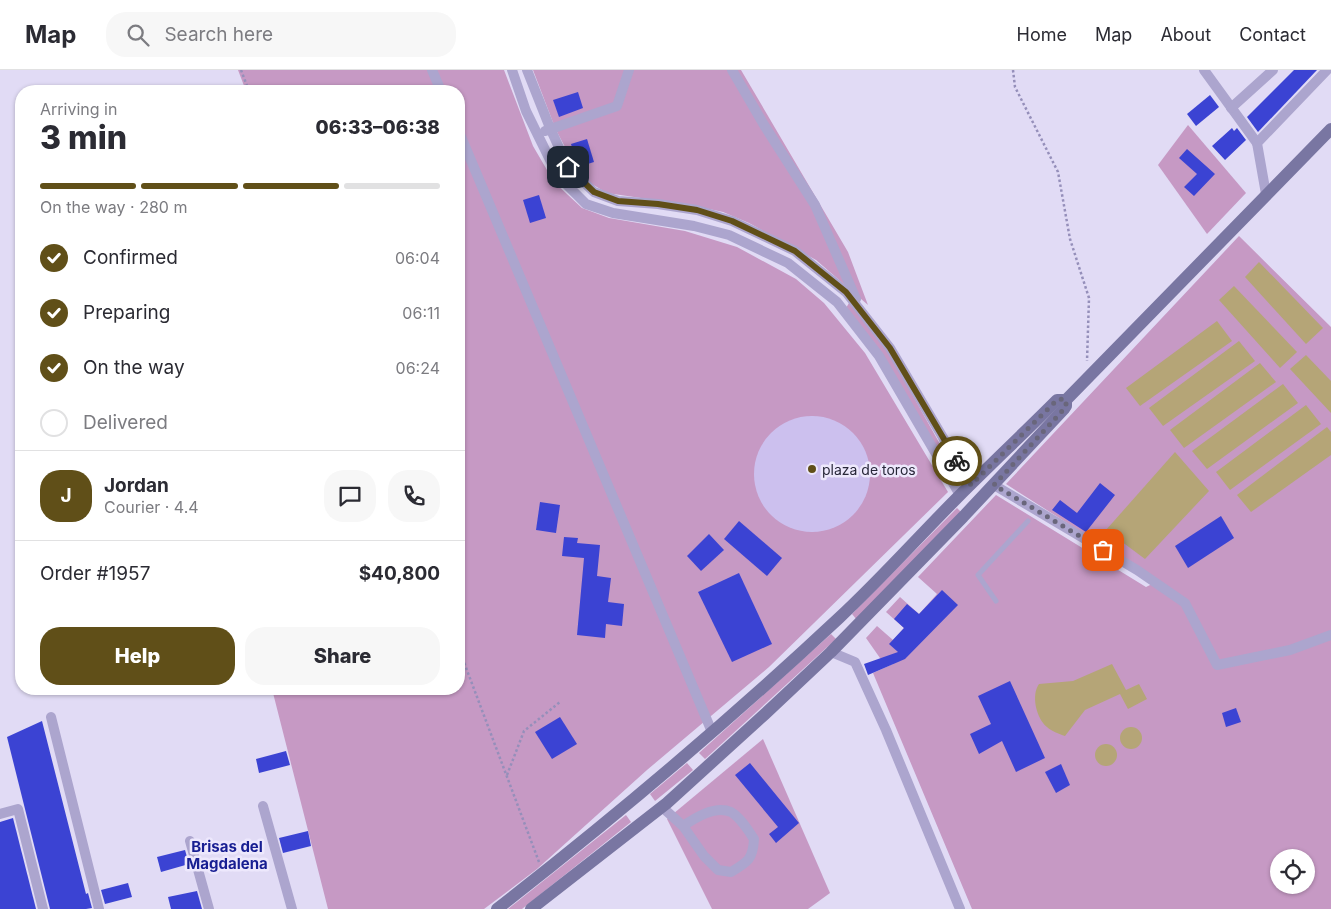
<!DOCTYPE html>
<meta charset="utf-8">
<style>
body{margin:0;font-family:Inter,sans-serif;background:#f7f7f7;color:#2b2b33;height:100vh;display:flex;flex-direction:column;font-size:19px;white-space:nowrap}
*{box-sizing:border-box;margin:0}
p{font-size:16px;color:#7c7c81}
.icon{flex:none;width:28px;height:28px;fill:none;stroke:currentColor;stroke-width:2;stroke-linecap:round;stroke-linejoin:round}
.map{position:relative;flex:1;overflow:hidden}
.drawer{position:absolute;left:15px;top:15px;width:450px;height:610px;display:flex;flex-direction:column;background:#fff;border-radius:20px;box-shadow:0 1px 4px #0004}
.drawer>*{flex:none}
.fabs{position:absolute;left:1270px;top:779px;display:grid;gap:10px}
.fabs a{display:grid;place-items:center;width:45px;height:45px;border-radius:50%;background:#fff;box-shadow:0 1px 4px #0004;font-size:25px}
.pin{position:absolute;display:grid;place-items:center;width:42px;height:42px;color:#fff;margin:-21px;border-radius:10px;box-shadow:0 2px 8px #0006}
.courier{position:absolute;display:grid;place-items:center;width:50px;height:50px;margin:-25px;border:4px solid #604f18;border-radius:50%;background:#fff;color:#222;box-shadow:0 1px 6px #0007}
.summary em{font-style:normal;font-weight:800}
.summary div{display:flex;flex-direction:column-reverse}
.summary{display:flex;align-items:center;justify-content:space-between;height:85px;padding:0 25px}
h1{font-size:32px;font-weight:800;line-height:38px}
.bar{display:grid;grid-template-columns:repeat(4,1fr);gap:8px 5px;align-content:center;height:60px;padding:0 25px}
.bar i{height:6px;border-radius:4px;background:#e1e1e2}
.bar .active{background:#604f18}
.bar p{grid-column:span 4}
.line{display:flex;align-items:center;gap:12px;padding:0 25px;border-top:1px solid #e1e1e2}
.line div{flex:1}
.round{display:grid;place-items:center;flex:none;width:52px;height:52px;border-radius:20px;background:#f7f7f7}
ol{padding:0 25px;list-style:none}
li{display:flex;align-items:center;gap:15px;height:55px}
li p{margin-inline-start:auto}
li .icon{padding:5px;border-radius:50%;background:#604f18;color:#fff;stroke-width:4}
li:last-child{color:#7c7c81}
li i{width:28px;height:28px;border:2px solid #e1e1e2;border-radius:50%}
.action{display:flex;gap:10px;margin-top:auto;padding:10px 25px}
.action a{flex:1;height:58px;border-radius:20px;background:#604f18;color:#fff;font-size:20px;font-weight:800;line-height:58px;text-align:center}
.action a+a{background:#f7f7f7;color:#2b2b33}
header{display:flex;align-items:center;gap:30px;box-sizing:border-box;height:70px;padding:0 25px;background:#fff;border-bottom:1px solid #e1e1e2}
header strong{font-size:24px}
nav{display:flex;gap:28px;margin-inline-start:auto;font-size:18px}
.search{width:350px;height:45px;background:#f7f7f7;display:flex;align-items:center;gap:12px;box-sizing:border-box;padding:0 18px;border-radius:20px;color:#7c7c81;font-size:19px}
.map>svg:first-child{display:block}
.green{fill:#c699c4;fill-rule:evenodd}
.plaza{fill:#ccc0ee}
.water{fill:#b5a577}
.building{fill:#3b43d3}
.lines{fill:none;stroke-linecap:round;stroke-linejoin:round}
.path{stroke:#958fba;stroke-width:2.5;stroke-dasharray:2.5 2.5;stroke-linecap:butt}
.service{stroke:#aca5ce;stroke-width:5}
.minor{stroke:#aca5ce;stroke-width:10}
.secondary{stroke:#7976a2;stroke-width:12}
.done{stroke:#69667b;stroke-width:5;stroke-dasharray:0 9}
.route{stroke:#604f18;stroke-width:6}
.poi-dot{fill:#604f18;stroke:#ede8fc;stroke-width:2}
.labels{text-anchor:middle;dominant-baseline:central;stroke-width:5;stroke-linejoin:round;paint-order:stroke}
.poi-label{font-size:14px;fill:#282739;stroke:#ede8fc;text-anchor:start}
.neighbourhood-label{font-size:15px;font-weight:bold;fill:#171e92;stroke:#ede8fc}
</style>
<header>
<strong>Map</strong>
<div class="search"><svg class="icon" aria-label="search" viewBox="0 0 24 24"><circle cx="10" cy="10" r="6"/><path d="M15 15l6 6"/></svg>Search here</div>
<nav><a>Home</a><a>Map</a><a>About</a><a>Contact</a></nav>
</header>
<div class="map">
<svg width="1331" height="839" viewBox="0 0 1331 839">
<rect width="100%" height="100%" fill="#e1dbf5"/>
<g class="green">
<polygon points="238,0 504,0 533,76 554,112 582,138 609,148 685,161 737,177 796,209 824,233 865,283 948,422 769,597 647,700 537,799 484,839 328,839 272,619 459,619 459,21 246,21"/>
<polygon points="533,0 625,0 614,33 554,55"/>
<polygon points="632,0 741,0 848,182 868,235 816,190 749,153 723,142 695,136 607,123 590,113 575,96 556,60 619,38"/>
<polygon points="1188,55 1246,123 1207,164 1158,95"/>
<path d="M1239,166L1331,257V839H972L873,603L893,594L880,588L866,568L877,556L893,570L904,558L886,542L900,527L919,544L937,524L918,507L996,425L1146,517L1158,511L1006,414ZM1279,788H1306V815H1279Z"/>
<polygon points="849,233 886,278 958,406 955,408 846,238"/>
<polygon points="957,438 961,442 857,550 852,544"/>
<polygon points="831,564 836,569 705,689 699,683"/>
<polygon points="763,669 830,823 808,839 712,839 667,749"/>
<polygon points="687,693 693,700 655,731 650,724"/>
<polygon points="626,745 631,752 522,839 508,839"/>
</g>
<circle class="plaza" cx="812" cy="404" r="58"/>
<g class="water">
<polygon points="1259,192 1323,258 1306,274 1245,207"/>
<polygon points="1234,216 1297,282 1280,298 1219,230"/>
<polygon points="1217,251 1232,271 1140,336 1126,318"/>
<polygon points="1239,271 1255,291 1163,356 1149,338"/>
<polygon points="1306,285 1331,311 1331,343 1290,299"/>
<polygon points="1260,293 1276,312 1184,378 1170,360"/>
<polygon points="1283,314 1298,333 1207,399 1192,381"/>
<polygon points="1306,335 1321,354 1230,420 1216,402"/>
<polygon points="1327,357 1331,362 1331,385 1251,442 1237,425"/>
<polygon points="1175,382 1209,421 1145,489 1106,460"/>
<path d="M1112,594L1126,620L1139,614L1147,629L1128,639L1120,624L1085,640L1065,666C1059,664 1051,661 1047,657C1036,648 1031,625 1039,614L1073,611Z"/>
<circle cx="1131" cy="668" r="11"/>
<circle cx="1106" cy="685" r="11"/>
</g>
<g class="building">
<polygon points="1294,0 1317,0 1258,62 1247,47"/>
<polygon points="578,22 583,38 559,47 553,30"/>
<polygon points="1210,25 1219,37 1196,56 1187,44"/>
<polygon points="1232,58 1234,61 1237,58 1246,70 1225,90 1212,76"/>
<polygon points="587,69 594,92 578,97 571,74"/>
<polygon points="1187,79 1215,104 1194,126 1184,117 1197,104 1179,88"/>
<polygon points="539,125 546,148 530,153 523,130"/>
<polygon points="1100,413 1115,425 1086,462 1052,440 1060,430 1077,443"/>
<polygon points="540,432 560,435 556,463 536,460"/>
<polygon points="1221,446 1234,468 1188,498 1175,476"/>
<polygon points="739,451 782,488 767,506 724,469"/>
<polygon points="709,464 724,480 701,501 687,486"/>
<polygon points="564,467 578,468 577,473 600,475 597,506 611,508 608,532 624,534 622,556 606,554 605,568 577,565 584,488 562,486"/>
<polygon points="739,503 772,574 732,592 698,522"/>
<polygon points="942,520 958,535 905,589 868,605 864,594 898,582 889,574 904,558 894,549 907,534 919,544"/>
<polygon points="1010,611 1045,688 1016,702 1002,671 979,684 970,664 991,654 978,626"/>
<polygon points="1236,638 1241,652 1226,657 1222,643"/>
<polygon points="560,647 577,674 552,689 535,662"/>
<polygon points="42,651 86,824 88,823 92,838 86,839 50,839 7,667"/>
<polygon points="286,681 290,695 259,703 256,689"/>
<polygon points="750,693 799,753 776,773 769,764 778,757 735,705"/>
<polygon points="1061,694 1070,715 1056,723 1045,702"/>
<polygon points="13,748 36,839 0,839 0,752"/>
<polygon points="308,761 311,776 283,783 279,768"/>
<polygon points="185,780 189,794 161,802 157,787"/>
<polygon points="128,813 132,827 105,834 101,820"/>
<polygon points="197,821 202,839 171,839 168,827"/>
</g>
<g class="lines">
<g class="path">
<polyline points="241,0 249,21"/>
<polyline points="1013,0 1015,17 1058,102 1070,169 1089,228 1087,291"/>
<polyline points="459,579 539,792"/>
<polyline points="507,705 524,661 560,632"/>
</g>
<polyline class="service" points="996,531 978,505 1028,451"/>
<g class="minor">
<polyline points="432,0 441,21"/>
<polyline points="512,0 526,41 558,106 586,134 613,143 694,156 729,165 788,193 837,232 879,286 960,425"/>
<polyline points="527,0 550,58 568,97 594,122 618,131 658,134 697,140 732,151 795,181 846,222 890,278 971,415"/>
<polyline points="732,0 764,55 815,135 856,229"/>
<polyline points="1204,0 1257,73"/>
<polyline points="1231,38 1273,0"/>
<polyline points="545,61 617,36 629,0"/>
<polyline points="459,62 712,662"/>
<polyline points="1266,124 1257,73 1327,0"/>
<polyline points="994,415 1137,500 1185,533 1217,595 1290,580 1331,565"/>
<polyline points="831,582 855,592 886,660 960,839"/>
<polyline points="51,647 99,839"/>
<polyline points="263,736 292,839"/>
<path d="M662,737L683,756L704,786L718,800L731,802C748,792 753,789 754,769C748,760 740,747 731,742C715,735 695,748 683,756"/>
<polyline points="0,744 18,739 43,839"/>
<polyline points="190,771 209,839"/>
</g>
<g class="secondary">
<path d="M497,839C615,747 730,650 839,548C881,509 919,466 959,426C991,394 1025,362 1057,330H1066"/>
<polyline points="531,839 667,733 765,644 831,582 963,447 1064,339 1066,336 1066,330 1331,59"/>
</g>
</g>
<g class="lines">
<polyline class="done" points="957,391 971,415 1057,330 1062,329 1066,330 1066,336 1064,339 994,415 1103,480"/>
<polyline class="route" points="568,97 594,122 618,131 658,134 697,140 732,151 795,181 846,222 890,278 957,391"/>
</g>
<circle class="poi-dot" cx="812" cy="399" r="5"/>
<g class="labels">
<g class="poi-label">
<text x="822" y="399">plaza de toros</text>
</g>
<g class="neighbourhood-label">
<text x="227" y="776">Brisas del<tspan x="227" dy="17">Magdalena</tspan></text>
</g>
</g>
</svg>
<div class="fabs">
<a><svg class="icon" aria-label="locate" viewBox="0 0 24 24"><circle cx="12" cy="12" r="6"/><path d="M12 2v4M12 18v4M2 12h4M18 12h4"/></svg></a>
</div>
<div class="pin" style="left:1103px;top:480px;background:#ea580c"><svg class="icon" aria-label="bag" viewBox="0 0 24 24"><path d="M5 8h14l-1 12H6zM9 8a3 3 0 0 1 6 0"/></svg></div>
<div class="pin" style="left:568px;top:97px;background:#1f2937"><svg class="icon" aria-label="home" viewBox="0 0 24 24"><path d="M3 11l9-7 9 7M6 9v11h12V9"/></svg></div>
<div class="courier" style="left:957px;top:391px"><svg class="icon" aria-label="bike" viewBox="0 0 24 24"><circle cx="6" cy="16" r="4"/><circle cx="18" cy="16" r="4"/><path d="M6 16l4-8h5l3 8M10 8l3 8H6M13 5h3"/></svg></div>
<section class="drawer">
<div class="summary"><div><h1>3 min</h1><p>Arriving in</p></div><em>06:33–06:38</em></div>
<div class="bar"><i class="active"></i><i class="active"></i><i class="active"></i><i></i><p>On the way · 280 m</p></div>
<ol>
<li><svg class="icon" aria-label="check" viewBox="0 0 24 24"><path d="M5 12l5 5 9-10"/></svg>Confirmed<p>06:04</p></li>
<li><svg class="icon" aria-label="check" viewBox="0 0 24 24"><path d="M5 12l5 5 9-10"/></svg>Preparing<p>06:11</p></li>
<li><svg class="icon" aria-label="check" viewBox="0 0 24 24"><path d="M5 12l5 5 9-10"/></svg>On the way<p>06:24</p></li>
<li><i></i>Delivered</li>
</ol>
<div class="line" style="height:90px"><b class="round" style="background:#604f18;color:#fff">J</b><div><b>Jordan</b><p>Courier · 4.4</p></div><a class="round"><svg class="icon" aria-label="chat" viewBox="0 0 24 24"><path d="M4 5h16v11H9l-5 4z"/></svg></a><a class="round"><svg class="icon" aria-label="phone" viewBox="0 0 24 24"><path d="M5 4h4l2 5-3 2q2 4 5 5l2-3 5 2v4C11 20 4 13 5 4z"/></svg></a></div>
<div class="line" style="height:65px"><div>Order #1957</div><b>$40,800</b></div>
<div class="action"><a>Help</a><a>Share</a></div>
</section>
</div>
